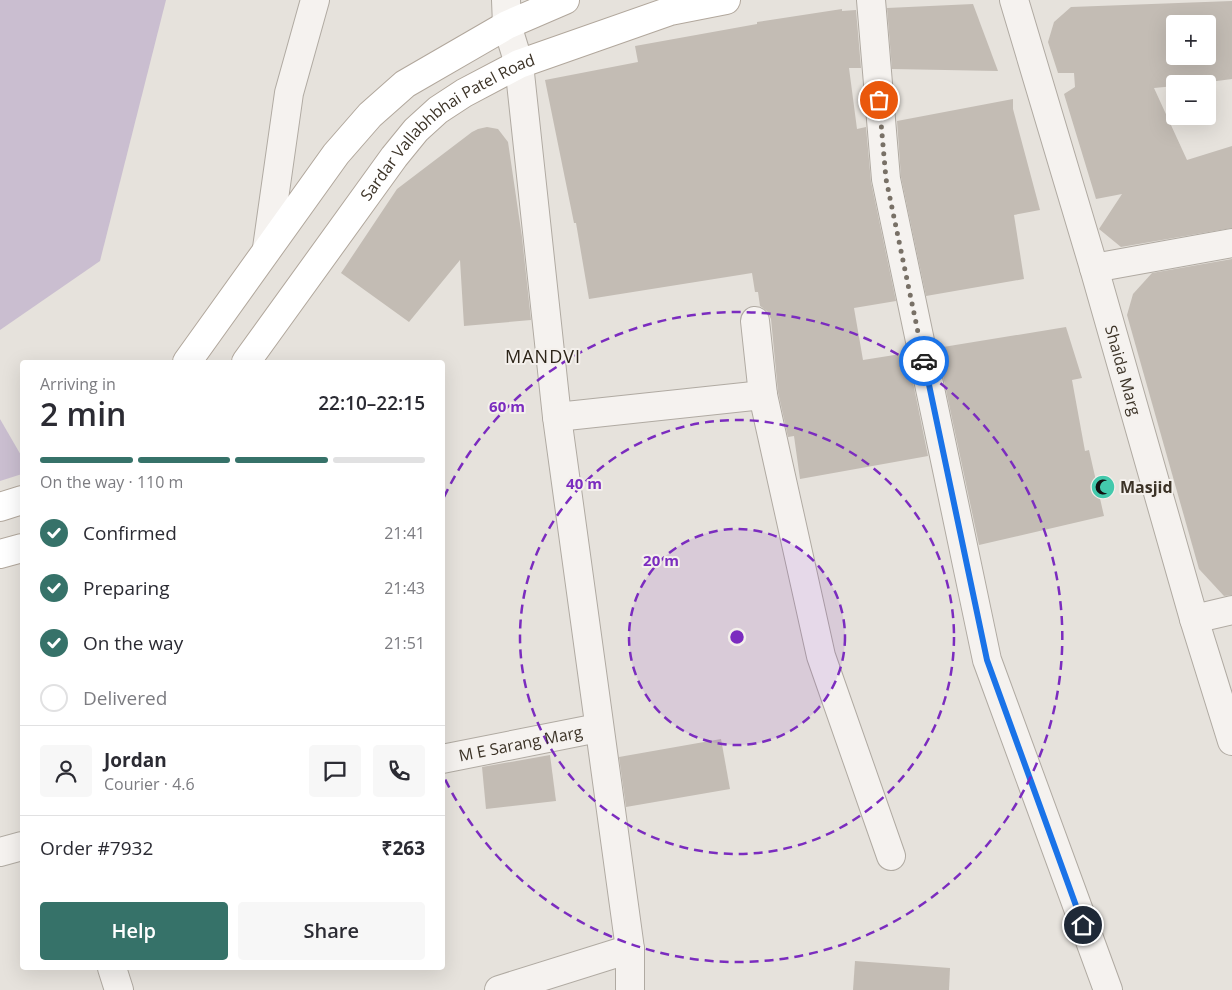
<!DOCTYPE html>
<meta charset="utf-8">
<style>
body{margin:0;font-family:"Open Sans",sans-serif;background:#f7f7f7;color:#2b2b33;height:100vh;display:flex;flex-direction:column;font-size:19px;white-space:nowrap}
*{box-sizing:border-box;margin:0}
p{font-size:16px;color:#7c7c81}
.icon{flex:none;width:28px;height:28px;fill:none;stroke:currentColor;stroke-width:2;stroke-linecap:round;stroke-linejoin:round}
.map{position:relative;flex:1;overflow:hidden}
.sheet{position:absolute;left:20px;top:360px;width:425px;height:610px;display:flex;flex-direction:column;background:#fff;border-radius:5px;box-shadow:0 5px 20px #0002}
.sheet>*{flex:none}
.fabs{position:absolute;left:1166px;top:15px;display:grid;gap:10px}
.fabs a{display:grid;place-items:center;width:50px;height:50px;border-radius:5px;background:#fff;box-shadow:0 5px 20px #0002;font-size:25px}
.pin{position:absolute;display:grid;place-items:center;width:42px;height:42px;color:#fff;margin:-21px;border:2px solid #fff;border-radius:50%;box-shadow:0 1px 5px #0007}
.courier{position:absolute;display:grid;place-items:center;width:50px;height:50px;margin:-25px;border:4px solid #1a73e8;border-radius:50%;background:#fff;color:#222;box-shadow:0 1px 6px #0007}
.summary em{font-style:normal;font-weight:600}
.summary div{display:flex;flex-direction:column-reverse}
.summary{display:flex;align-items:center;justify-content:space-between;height:85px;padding:0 20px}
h1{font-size:32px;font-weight:600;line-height:38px}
.bar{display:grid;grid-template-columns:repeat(4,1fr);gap:8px 5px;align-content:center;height:60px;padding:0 20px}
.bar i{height:6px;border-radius:4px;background:#e1e1e2}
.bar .selected{background:#367269}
.bar p{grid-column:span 4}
.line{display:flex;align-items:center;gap:12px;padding:0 20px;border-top:1px solid #e1e1e2}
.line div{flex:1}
.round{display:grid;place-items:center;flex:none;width:52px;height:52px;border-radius:5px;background:#f7f7f7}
ol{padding:0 20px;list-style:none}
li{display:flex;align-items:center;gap:15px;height:55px}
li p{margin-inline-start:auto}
li .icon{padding:5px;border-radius:50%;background:#367269;color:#fff;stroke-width:4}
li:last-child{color:#7c7c81}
li i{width:28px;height:28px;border:2px solid #e1e1e2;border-radius:50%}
.action{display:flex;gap:10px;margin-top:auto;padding:10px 20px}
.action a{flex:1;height:58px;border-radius:5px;background:#367269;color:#fff;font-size:20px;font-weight:600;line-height:58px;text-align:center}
.action a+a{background:#f7f7f7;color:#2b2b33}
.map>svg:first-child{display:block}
.green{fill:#cabed0}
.building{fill:#c3bcb4;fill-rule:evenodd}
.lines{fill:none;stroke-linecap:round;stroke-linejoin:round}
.minor-casing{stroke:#b0aaa2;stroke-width:30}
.major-casing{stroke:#b1a79c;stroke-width:30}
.minor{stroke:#f5f2ef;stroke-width:28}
.major{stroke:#fff;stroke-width:28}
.done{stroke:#787066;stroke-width:5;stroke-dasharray:0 9}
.route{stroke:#1a73e8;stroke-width:6}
.ring{fill:none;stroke:#7b2cbf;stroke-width:2.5;stroke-dasharray:9 6}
.labels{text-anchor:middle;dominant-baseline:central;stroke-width:4;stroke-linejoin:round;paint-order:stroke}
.street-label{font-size:16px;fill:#3c3327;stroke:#f4f0ec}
.poi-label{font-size:16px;font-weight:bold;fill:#3c3327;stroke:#f4f0ec;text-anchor:start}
.neighbourhood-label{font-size:18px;letter-spacing:1px;fill:#2d2519;stroke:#f4f0ec}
.centre{fill:#7b2cbf;stroke:#f4f0ec;stroke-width:2.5}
.ring-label{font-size:15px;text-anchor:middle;font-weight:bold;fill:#7b2cbf;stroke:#f4f0ec;stroke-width:4;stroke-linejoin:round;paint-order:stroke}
</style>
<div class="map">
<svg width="1232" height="990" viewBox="0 0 1232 990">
<rect width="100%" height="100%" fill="#e6e2dc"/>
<g class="green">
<polygon points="0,0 166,0 100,261 0,330"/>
<polygon points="0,419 22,457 22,474 0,481"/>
</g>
<g class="building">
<path d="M1232,1V79L1194,84H1175V86L1154,88L1187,160L1232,146V228L1121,247L1099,229L1122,194L1096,199L1064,94L1075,87L1074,73H1058L1048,42L1054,22L1071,7ZM1175,24H1208V56H1175Z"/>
<polygon points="973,4 998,71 892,69 887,8"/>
<polygon points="842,9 842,11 856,10 861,68 849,68 857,129 866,127 871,182 896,301 854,308 863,360 907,353 928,456 800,479 794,436 788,437 778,392 771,319 767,311 760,306 758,292 755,292 752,273 589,299 576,223 574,223 545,80 638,62 635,46 757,24 757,22"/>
<polygon points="1013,99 1013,109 1040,210 1014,215 1024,279 926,296 901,177 897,121"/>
<polygon points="487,127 498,129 508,142 522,237 531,320 464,326 460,260 409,322 341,273 397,189 472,132 478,129"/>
<polygon points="1232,259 1232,595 1224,596 1199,569 1127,315 1133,294 1152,273"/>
<polygon points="1066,327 1082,378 1072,380 1085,451 1089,450 1104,516 979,545 937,348"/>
<polygon points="721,739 730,789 626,807 619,757"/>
<polygon points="550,755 556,801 486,809 482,767"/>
<polygon points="855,961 950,968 949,990 853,990"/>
</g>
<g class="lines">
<g class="minor-casing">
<g id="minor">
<polyline points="506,0 507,25 519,64 557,417 630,949 630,990"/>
<polyline points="871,0 886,179 987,660 1108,990"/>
<path id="s1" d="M1014,0L1094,268L1194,619L1232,741"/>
<polyline points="267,248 289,93 315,0"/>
<polyline points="1094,268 1232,243"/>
<polyline points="755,321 763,395 821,656 891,856"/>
<polyline points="557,417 763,395"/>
<polyline points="1194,619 1232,610"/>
<path id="s2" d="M442,759L598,728"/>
<polyline points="0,852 22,846"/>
<polyline points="112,968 119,990"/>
<polyline points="499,990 630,949"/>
</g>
</g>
<g class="major-casing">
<g id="major">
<polyline points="187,362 336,154 370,115 405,84 507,25 565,0"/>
<path id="s3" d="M246,362L394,157L416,130L438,110L464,93L519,64L670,11L726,0"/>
<polyline points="0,507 22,500"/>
<polyline points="0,554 22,548"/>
</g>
</g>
<use href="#minor" class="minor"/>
<use href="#major" class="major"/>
</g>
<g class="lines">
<polyline class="done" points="879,100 886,179 924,361"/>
<polyline class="route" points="924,361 987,660 1083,925"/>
</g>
<circle cx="737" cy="637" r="108" fill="#7b2cbf" fill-opacity=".12"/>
<g class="ring">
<circle cx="737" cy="637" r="108"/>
<circle cx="737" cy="637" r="217"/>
<path d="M444 497A325 325 0 1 1 444 777"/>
</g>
<defs>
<g id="mosque-disc" transform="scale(1.25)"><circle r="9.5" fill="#43c9ac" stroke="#f4f0ec"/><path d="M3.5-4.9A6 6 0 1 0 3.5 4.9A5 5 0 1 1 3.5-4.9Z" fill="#111"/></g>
</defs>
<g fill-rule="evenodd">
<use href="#mosque-disc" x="1103" y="487"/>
</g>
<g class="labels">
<g class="street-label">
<text stroke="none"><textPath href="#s3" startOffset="314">Sardar Vallabhbhai Patel Road</textPath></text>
<text stroke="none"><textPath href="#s1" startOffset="386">Shaida Marg</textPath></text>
<text stroke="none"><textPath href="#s2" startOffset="80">M E Sarang Marg</textPath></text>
</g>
<g class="poi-label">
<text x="1120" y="487">Masjid</text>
</g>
<g class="neighbourhood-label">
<text x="543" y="356">MANDVI</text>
</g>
</g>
<circle cx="737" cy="637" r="8" class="centre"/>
<g class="ring-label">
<text x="507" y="412">60 m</text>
<text x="584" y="489">40 m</text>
<text x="661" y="566">20 m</text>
</g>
</svg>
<div class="fabs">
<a>+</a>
<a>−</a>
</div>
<div class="pin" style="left:879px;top:100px;background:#ea580c"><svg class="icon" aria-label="bag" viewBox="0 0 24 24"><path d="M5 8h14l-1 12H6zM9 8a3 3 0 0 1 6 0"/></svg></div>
<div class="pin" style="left:1083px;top:925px;background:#1f2937"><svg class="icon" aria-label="home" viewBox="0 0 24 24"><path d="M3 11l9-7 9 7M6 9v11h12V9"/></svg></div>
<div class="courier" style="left:924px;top:361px"><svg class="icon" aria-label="car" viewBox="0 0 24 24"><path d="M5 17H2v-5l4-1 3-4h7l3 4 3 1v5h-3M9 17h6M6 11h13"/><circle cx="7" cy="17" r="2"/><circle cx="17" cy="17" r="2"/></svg></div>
<section class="sheet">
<div class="summary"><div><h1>2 min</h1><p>Arriving in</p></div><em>22:10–22:15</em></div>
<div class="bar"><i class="selected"></i><i class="selected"></i><i class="selected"></i><i></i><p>On the way · 110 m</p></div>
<ol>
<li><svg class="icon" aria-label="check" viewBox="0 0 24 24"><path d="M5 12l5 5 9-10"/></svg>Confirmed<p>21:41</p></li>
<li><svg class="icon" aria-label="check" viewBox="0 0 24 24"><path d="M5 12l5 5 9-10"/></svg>Preparing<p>21:43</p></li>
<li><svg class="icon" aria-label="check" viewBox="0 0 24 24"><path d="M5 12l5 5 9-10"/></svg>On the way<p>21:51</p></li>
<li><i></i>Delivered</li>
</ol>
<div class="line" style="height:90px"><a class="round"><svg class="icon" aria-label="person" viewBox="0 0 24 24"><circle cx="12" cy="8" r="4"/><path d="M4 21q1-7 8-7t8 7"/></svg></a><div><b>Jordan</b><p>Courier · 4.6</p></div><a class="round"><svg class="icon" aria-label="chat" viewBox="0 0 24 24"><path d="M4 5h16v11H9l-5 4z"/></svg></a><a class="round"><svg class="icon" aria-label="phone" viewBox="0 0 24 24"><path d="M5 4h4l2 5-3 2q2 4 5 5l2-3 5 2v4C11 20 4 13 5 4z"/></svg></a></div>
<div class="line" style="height:65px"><div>Order #7932</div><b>₹263</b></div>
<div class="action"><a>Help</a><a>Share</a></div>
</section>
</div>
